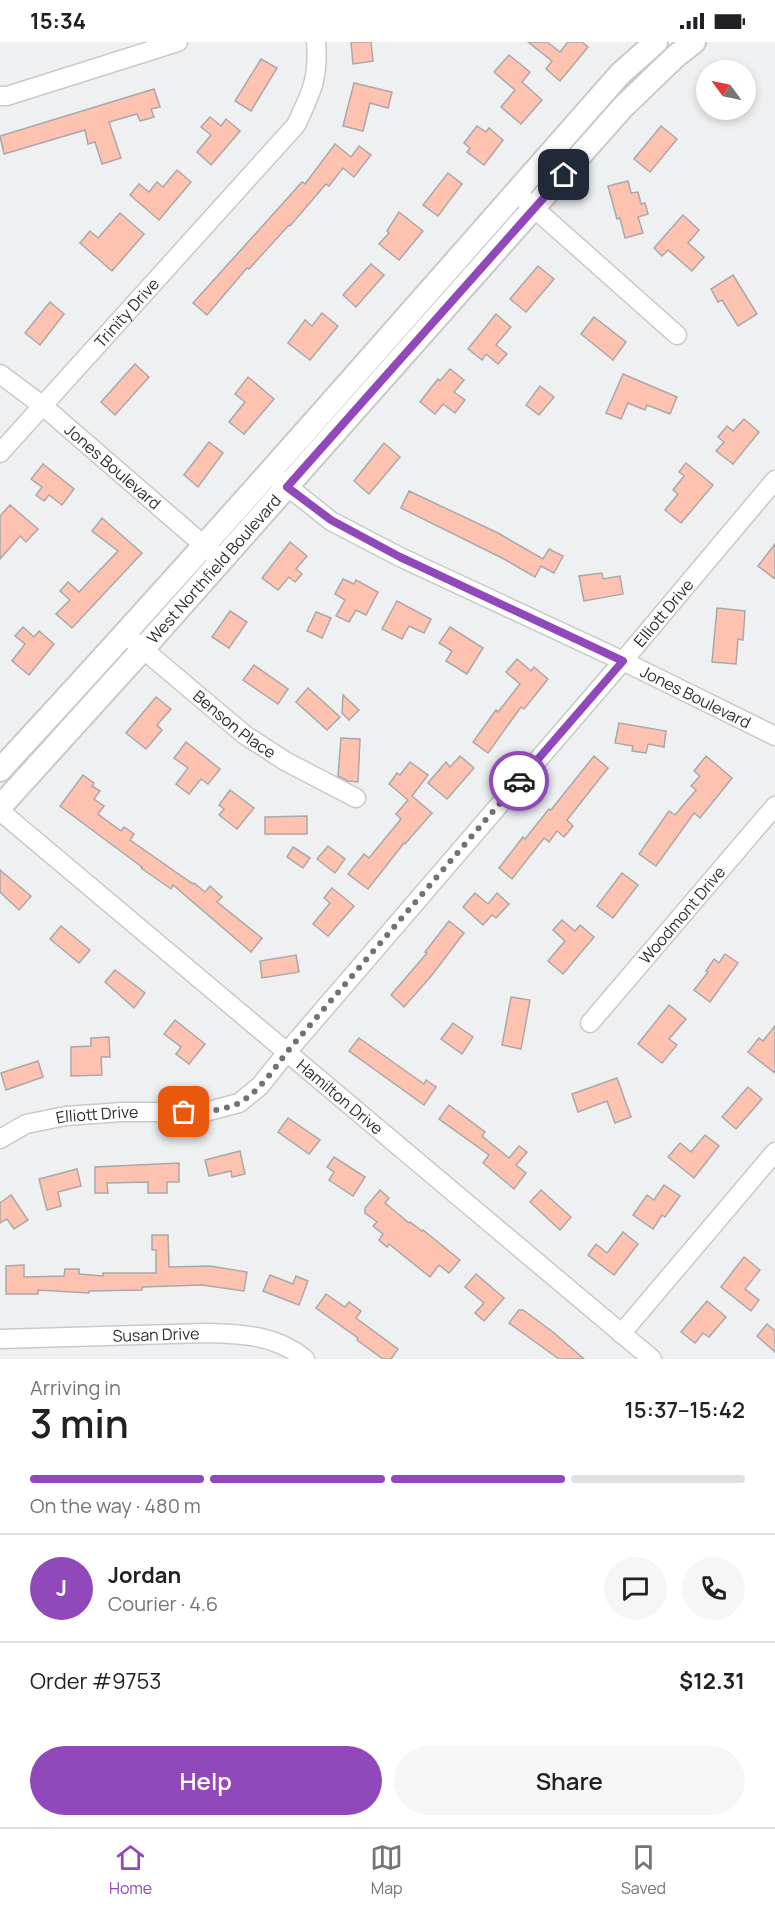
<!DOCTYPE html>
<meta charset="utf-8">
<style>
body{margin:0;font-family:Manrope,sans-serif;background:#f6f6f6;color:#202124;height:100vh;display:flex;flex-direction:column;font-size:22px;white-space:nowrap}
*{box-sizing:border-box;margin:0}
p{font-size:20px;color:#757577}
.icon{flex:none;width:33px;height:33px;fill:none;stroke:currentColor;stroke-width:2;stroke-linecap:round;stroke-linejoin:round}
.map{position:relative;height:1317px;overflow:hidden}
.details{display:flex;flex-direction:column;background:#fff;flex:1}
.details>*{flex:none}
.needle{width:39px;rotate:303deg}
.controls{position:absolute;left:696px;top:18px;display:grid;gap:12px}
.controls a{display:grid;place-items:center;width:60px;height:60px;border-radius:50%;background:#fff;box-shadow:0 3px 9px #0003;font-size:30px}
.pin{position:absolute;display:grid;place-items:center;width:51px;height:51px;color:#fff;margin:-26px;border-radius:12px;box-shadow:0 3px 9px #0006}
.courier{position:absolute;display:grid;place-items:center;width:60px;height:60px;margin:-30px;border:4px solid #9048bb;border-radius:50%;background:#fff;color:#222;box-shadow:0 2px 8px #0007}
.summary em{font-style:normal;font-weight:600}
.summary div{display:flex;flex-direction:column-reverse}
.summary{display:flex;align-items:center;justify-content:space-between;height:102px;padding:0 30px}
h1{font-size:39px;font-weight:600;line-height:45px}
.bar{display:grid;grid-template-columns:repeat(4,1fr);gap:9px 6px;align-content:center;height:72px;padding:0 30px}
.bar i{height:8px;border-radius:4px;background:#e0e0e0}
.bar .selected{background:#9048bb}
.bar p{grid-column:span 4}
.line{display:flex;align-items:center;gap:15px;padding:0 30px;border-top:2px solid #e0e0e0}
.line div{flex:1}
.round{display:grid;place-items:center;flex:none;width:63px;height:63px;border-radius:32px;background:#f6f6f6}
.cta{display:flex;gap:12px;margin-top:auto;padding:12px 30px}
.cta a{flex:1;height:69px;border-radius:36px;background:#9048bb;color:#fff;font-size:24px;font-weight:600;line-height:69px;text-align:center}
.cta a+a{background:#f6f6f6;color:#202124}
.status{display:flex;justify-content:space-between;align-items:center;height:42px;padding:0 30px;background:#fff;direction:ltr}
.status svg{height:16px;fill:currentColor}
.dock{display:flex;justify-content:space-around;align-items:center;height:84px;border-top:2px solid #e0e0e0;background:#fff;font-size:16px;color:#757577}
.dock a{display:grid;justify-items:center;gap:3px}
.dock .selected{color:#9048bb}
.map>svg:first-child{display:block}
.building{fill:#fdc2b0;stroke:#aba8a8;stroke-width:1.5}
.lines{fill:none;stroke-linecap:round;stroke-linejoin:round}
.minor-casing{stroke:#c8c9cb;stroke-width:21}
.major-casing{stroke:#c8c9cb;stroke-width:26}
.minor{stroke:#fff;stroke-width:18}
.major{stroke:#fff;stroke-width:22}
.done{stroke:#727273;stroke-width:6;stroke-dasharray:0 10.8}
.route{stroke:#9048bb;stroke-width:8}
.labels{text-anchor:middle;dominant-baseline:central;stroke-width:6;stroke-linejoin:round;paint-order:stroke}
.street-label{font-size:16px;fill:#2e2e2f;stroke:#eff0f2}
</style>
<div class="status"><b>15:34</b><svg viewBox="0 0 49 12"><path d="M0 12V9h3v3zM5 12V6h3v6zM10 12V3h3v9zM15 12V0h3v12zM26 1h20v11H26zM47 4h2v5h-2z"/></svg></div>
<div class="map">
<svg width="775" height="1317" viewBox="0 0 775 1317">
<rect width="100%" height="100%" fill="#eff0f2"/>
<g class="building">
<polygon points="351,0 371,0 373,19 353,22"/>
<polygon points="528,0 547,0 560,10 568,0 582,0 588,5 560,39 546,27 552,19"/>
<polygon points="509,13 530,30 522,40 542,58 521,82 501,65 515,48 494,30"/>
<polygon points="261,17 277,26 251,69 235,59"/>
<polygon points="354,41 392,50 388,66 370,61 363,89 343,84"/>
<polygon points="154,47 160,65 151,67 154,75 140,79 137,72 109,80 121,116 102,122 95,100 88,102 85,88 4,112 0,94"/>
<polygon points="210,75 221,84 226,77 240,89 211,123 197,110 211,93 201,85"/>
<polygon points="477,84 486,90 489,86 503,98 484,123 467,110 470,106 464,101"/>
<polygon points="661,84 677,97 650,130 634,117"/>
<polygon points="335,102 351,115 359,104 371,113 354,135 343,126 329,144 326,142 290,184 289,183 249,227 247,226 207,273 193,261 302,140 305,142"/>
<polygon points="177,128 191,140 159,178 130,153 139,142 149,150 157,140 163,145"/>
<polygon points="448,131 462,142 438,174 423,163"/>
<polygon points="628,139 631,151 638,150 641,162 645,161 648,172 638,175 643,191 625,196 620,176 617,177 608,144"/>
<polygon points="399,170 423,189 399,218 379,202 389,191 387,189"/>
<polygon points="120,171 144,192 112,229 80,201 90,189 98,196"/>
<polygon points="683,173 699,188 688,201 704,215 692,229 668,208 662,214 654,206"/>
<polygon points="371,222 384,233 356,265 343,253"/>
<polygon points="538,224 554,237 526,270 510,257"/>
<polygon points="733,233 757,272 738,284 722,258 718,260 711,247"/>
<polygon points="50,260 64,272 40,303 25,291"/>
<polygon points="322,271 338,284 310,318 288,301 305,278 312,284"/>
<polygon points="496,272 511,285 496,303 507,312 498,322 486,312 482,318 468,307"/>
<polygon points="594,275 626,300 613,318 581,292"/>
<polygon points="135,322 149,335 115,373 101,360"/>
<polygon points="450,327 464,338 454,350 465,358 455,371 443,362 435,372 420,360 438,337 440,339"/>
<polygon points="623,332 677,355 670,372 647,363 645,368 628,361 621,377 606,371"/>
<polygon points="248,335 274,357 244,392 229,380 245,360 235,352"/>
<polygon points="540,344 554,355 539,373 526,363"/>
<polygon points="744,377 759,390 733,422 716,409 724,400 718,395 727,384 733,389"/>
<polygon points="209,400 223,411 198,445 184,433"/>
<polygon points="384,401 400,415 369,452 354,439"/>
<polygon points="686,421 713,443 681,481 665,468 678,452 673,448 684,434 679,430"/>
<polygon points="43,422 74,447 62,463 49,453 44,459 36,453 42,445 31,437"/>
<polygon points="409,449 498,491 543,517 549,507 563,514 554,531 541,524 535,535 504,517 401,466"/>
<polygon points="10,463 38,487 26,500 20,494 0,517 0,474"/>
<polygon points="102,476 142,511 72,586 56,572 70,558 60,549 68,540 79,550 118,509 92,489"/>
<polygon points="290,500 307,514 296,527 302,532 295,540 289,535 278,548 262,536"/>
<polygon points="775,502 775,537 758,524"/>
<polygon points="602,531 603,537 620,534 623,552 584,559 579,534"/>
<polygon points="343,537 354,542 356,538 378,550 366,573 356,568 349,580 336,574 345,558 335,552"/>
<polygon points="397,559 431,577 424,591 409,584 402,597 382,587"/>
<polygon points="717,566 745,569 743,598 738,597 736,622 712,620"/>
<polygon points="230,569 247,580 229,606 212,595"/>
<polygon points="316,570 331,576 322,596 307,589"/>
<polygon points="23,585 34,595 39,589 54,602 29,633 12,619 25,602 15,594"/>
<polygon points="450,585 483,606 467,632 446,619 452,609 439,601"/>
<polygon points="517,617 531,629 534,625 548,637 524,667 521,665 488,711 473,700 496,668 498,670 520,642 506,630"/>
<polygon points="254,623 288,647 278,662 243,638"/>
<polygon points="308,646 340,675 327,688 296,660"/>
<polygon points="343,653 359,668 349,678 342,671"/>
<polygon points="156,655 171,667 157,683 162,688 146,707 126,691"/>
<polygon points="619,681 666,689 664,705 648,702 646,711 632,709 633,704 615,701"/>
<polygon points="341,696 360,697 358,740 348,739 338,734"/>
<polygon points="186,700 220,727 208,742 201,737 189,752 176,742 188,726 174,716"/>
<polygon points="460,714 474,726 447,757 428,741 446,720 450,725"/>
<polygon points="594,714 608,726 567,778 573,784 564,795 557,789 549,800 544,796 512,837 499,826 523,795 525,797 549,767 551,768"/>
<polygon points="706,714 732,736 700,776 694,771 656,824 639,812 669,769 675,773 696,748 691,744 700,734 694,729"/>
<polygon points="410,720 428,733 412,754 432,771 405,802 404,801 368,847 348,832 364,812 369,816 401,777 396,772 408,758 389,742 397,731 400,733"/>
<polygon points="83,733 94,741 92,744 100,749 94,757 104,764 98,772 121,789 124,785 134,792 130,798 193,842 194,841 205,850 210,844 222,855 217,860 262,896 251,910 173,843 171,847 141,826 142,825 60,764"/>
<polygon points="230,748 254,766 237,787 219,773 224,767 219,763"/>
<polygon points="307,774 307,792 265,792 265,775"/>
<polygon points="328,804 345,817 335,831 317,817"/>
<polygon points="293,805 310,816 303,826 287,815"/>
<polygon points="0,828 31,854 19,868 0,850"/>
<polygon points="622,831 638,843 613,876 597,864"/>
<polygon points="332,846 354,864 328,894 313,882 330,861 324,856"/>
<polygon points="475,851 488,862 497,851 509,862 496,876 492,873 483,883 463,865"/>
<polygon points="562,878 575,889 580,883 594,895 563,932 548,919 565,899 553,888"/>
<polygon points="449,879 464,891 432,933 404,965 391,953 427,911 425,910"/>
<polygon points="61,884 90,908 79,921 50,897"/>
<polygon points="725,912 738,921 710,960 694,948 708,930 706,929 714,917 719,921"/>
<polygon points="296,913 299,930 262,936 260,919"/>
<polygon points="115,928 145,951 134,966 105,940"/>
<polygon points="511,955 530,958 521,1007 502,1003"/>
<polygon points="669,963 686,977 669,997 677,1003 662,1021 638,1002"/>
<polygon points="175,978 205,1002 189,1022 176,1012 181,1005 164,992"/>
<polygon points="453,981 473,995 462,1012 441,997"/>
<polygon points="775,984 775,1031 748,1010 759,996 763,999"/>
<polygon points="109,995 110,1015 101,1015 102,1033 71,1034 71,1005 91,1004 91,996"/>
<polygon points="359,996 424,1042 426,1038 436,1045 424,1063 349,1009"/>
<polygon points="38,1019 43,1035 6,1048 1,1031"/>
<polygon points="617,1036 631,1075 615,1081 607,1059 578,1070 572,1052"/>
<polygon points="748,1045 762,1057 736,1087 722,1075"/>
<polygon points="449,1063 485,1090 482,1094 509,1116 519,1104 527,1110 516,1123 526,1131 514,1147 483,1121 489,1113 439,1077"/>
<polygon points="288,1076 320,1098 309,1112 278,1090"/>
<polygon points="705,1093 719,1104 694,1136 668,1115 680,1101 691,1110"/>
<polygon points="240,1109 245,1132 232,1135 231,1129 209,1134 205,1118"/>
<polygon points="334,1115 365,1135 353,1154 329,1138 334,1130 327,1125"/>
<polygon points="179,1121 179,1140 167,1140 167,1151 148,1151 148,1140 107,1141 108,1151 95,1151 95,1125"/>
<polygon points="77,1127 81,1144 58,1150 61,1164 47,1168 39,1137"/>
<polygon points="664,1143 680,1154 665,1175 662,1173 653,1187 633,1173 647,1153 654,1158"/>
<polygon points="380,1148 389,1156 385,1161 409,1181 410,1180 422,1189 423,1188 460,1218 449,1231 439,1223 430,1235 389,1202 387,1205 379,1198 383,1192 373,1184 377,1180 365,1171 365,1166"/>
<polygon points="541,1148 571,1175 560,1188 530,1160"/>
<polygon points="11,1153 28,1178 14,1187 7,1177 0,1181 0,1161"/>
<polygon points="623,1190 638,1202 614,1233 588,1213 596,1202 607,1211"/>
<polygon points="152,1193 168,1193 169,1225 210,1224 247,1230 244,1249 202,1243 142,1245 142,1248 89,1249 89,1251 38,1248 38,1252 6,1252 6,1224 24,1223 24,1235 64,1234 65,1227 79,1227 79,1232 103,1234 103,1231 156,1231 156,1208 152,1208"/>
<polygon points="744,1215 760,1228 745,1247 759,1258 751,1269 721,1245"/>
<polygon points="476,1232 504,1256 484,1279 475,1271 484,1261 465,1245"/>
<polygon points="270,1233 293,1242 296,1234 308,1239 299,1263 263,1249"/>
<polygon points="326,1252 345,1265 349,1260 361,1269 356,1276 398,1307 391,1317 383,1317 357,1298 358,1296 316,1266"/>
<polygon points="707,1259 726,1275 709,1295 703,1291 695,1301 681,1290"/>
<polygon points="519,1268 523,1268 553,1290 584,1317 559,1317 509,1281"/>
<polygon points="767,1282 775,1289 775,1310 757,1294"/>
</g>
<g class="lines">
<g class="minor-casing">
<g id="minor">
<polyline points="0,54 7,54 178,0"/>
<polyline points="516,150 677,293"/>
<path id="s1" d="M0,332L43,364L222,519"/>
<path id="s2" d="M0,411L296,83C311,51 319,37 316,0"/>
<path id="s3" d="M277,436L331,479L400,515L623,619L775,694"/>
<path id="s4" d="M125,592L245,693L285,719L356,756"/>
<path id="s5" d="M0,769L652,1317"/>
<path id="s6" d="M590,981L775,764"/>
<path id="s7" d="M0,1097L26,1082L66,1074L122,1070H205L239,1061L260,1044L287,1010L623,619L775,438"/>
<polyline points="621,1292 775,1110"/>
<path id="s8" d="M0,1297L207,1291C243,1292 276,1293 305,1317"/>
</g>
</g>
<g class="major-casing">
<g id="major">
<path d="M0,728C211,500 415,265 620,32L656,0"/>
<path id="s9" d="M0,765L143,607L623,65L676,14L694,0"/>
</g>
</g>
<use href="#minor" class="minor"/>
<use href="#major" class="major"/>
</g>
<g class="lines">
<path class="done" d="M184,1070C202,1070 223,1069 239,1061C259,1050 273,1028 287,1010L519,739"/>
<polyline class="route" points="519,739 623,619 400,515 331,478 287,445 564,133"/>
</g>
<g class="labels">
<g class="street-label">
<text stroke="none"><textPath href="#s2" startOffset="189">Trinity Drive</textPath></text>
<text stroke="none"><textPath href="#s1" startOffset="146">Jones Boulevard</textPath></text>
<text stroke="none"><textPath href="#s9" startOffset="320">West Northfield Boulevard</textPath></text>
<text stroke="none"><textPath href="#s7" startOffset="894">Elliott Drive</textPath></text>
<text stroke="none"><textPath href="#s3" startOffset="474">Jones Boulevard</textPath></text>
<text stroke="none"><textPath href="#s4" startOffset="142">Benson Place</textPath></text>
<text stroke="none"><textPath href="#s6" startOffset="142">Woodmont Drive</textPath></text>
<text stroke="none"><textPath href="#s5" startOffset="444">Hamilton Drive</textPath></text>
<text stroke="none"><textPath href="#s7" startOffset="102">Elliott Drive</textPath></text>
<text stroke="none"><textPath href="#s8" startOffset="156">Susan Drive</textPath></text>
</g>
</g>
</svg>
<div class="controls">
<a><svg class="needle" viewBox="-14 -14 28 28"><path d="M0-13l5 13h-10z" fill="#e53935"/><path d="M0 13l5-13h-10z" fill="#757577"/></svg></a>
</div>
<div class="pin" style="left:184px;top:1070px;background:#ea580c"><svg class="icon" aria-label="bag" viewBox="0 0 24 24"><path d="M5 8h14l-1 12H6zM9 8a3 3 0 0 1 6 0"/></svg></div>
<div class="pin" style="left:564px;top:133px;background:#1f2937"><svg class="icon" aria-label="home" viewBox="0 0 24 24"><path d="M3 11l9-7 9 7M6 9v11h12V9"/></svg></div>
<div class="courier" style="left:519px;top:739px"><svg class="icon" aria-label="car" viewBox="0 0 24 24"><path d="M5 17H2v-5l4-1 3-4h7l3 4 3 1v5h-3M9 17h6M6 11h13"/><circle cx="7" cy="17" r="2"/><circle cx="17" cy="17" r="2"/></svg></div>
</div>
<section class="details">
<div class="summary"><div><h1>3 min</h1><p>Arriving in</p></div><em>15:37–15:42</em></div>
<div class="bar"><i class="selected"></i><i class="selected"></i><i class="selected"></i><i></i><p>On the way · 480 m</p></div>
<div class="line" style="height:108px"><b class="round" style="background:#9048bb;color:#fff">J</b><div><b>Jordan</b><p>Courier · 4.6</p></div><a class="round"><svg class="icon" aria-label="chat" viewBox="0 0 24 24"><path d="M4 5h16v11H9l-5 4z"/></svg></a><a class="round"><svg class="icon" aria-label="phone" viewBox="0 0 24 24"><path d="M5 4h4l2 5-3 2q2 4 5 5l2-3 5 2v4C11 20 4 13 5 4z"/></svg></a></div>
<div class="line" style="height:78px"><div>Order #9753</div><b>$12.31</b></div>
<div class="cta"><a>Help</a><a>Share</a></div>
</section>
<nav class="dock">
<a class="selected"><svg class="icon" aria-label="home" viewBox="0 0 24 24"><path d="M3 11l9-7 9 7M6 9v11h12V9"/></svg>Home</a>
<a><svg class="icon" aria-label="map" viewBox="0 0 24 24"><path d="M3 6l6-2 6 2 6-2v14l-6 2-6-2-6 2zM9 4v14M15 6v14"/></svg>Map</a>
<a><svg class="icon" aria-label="saved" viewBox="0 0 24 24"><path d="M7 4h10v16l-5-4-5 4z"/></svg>Saved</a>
</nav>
